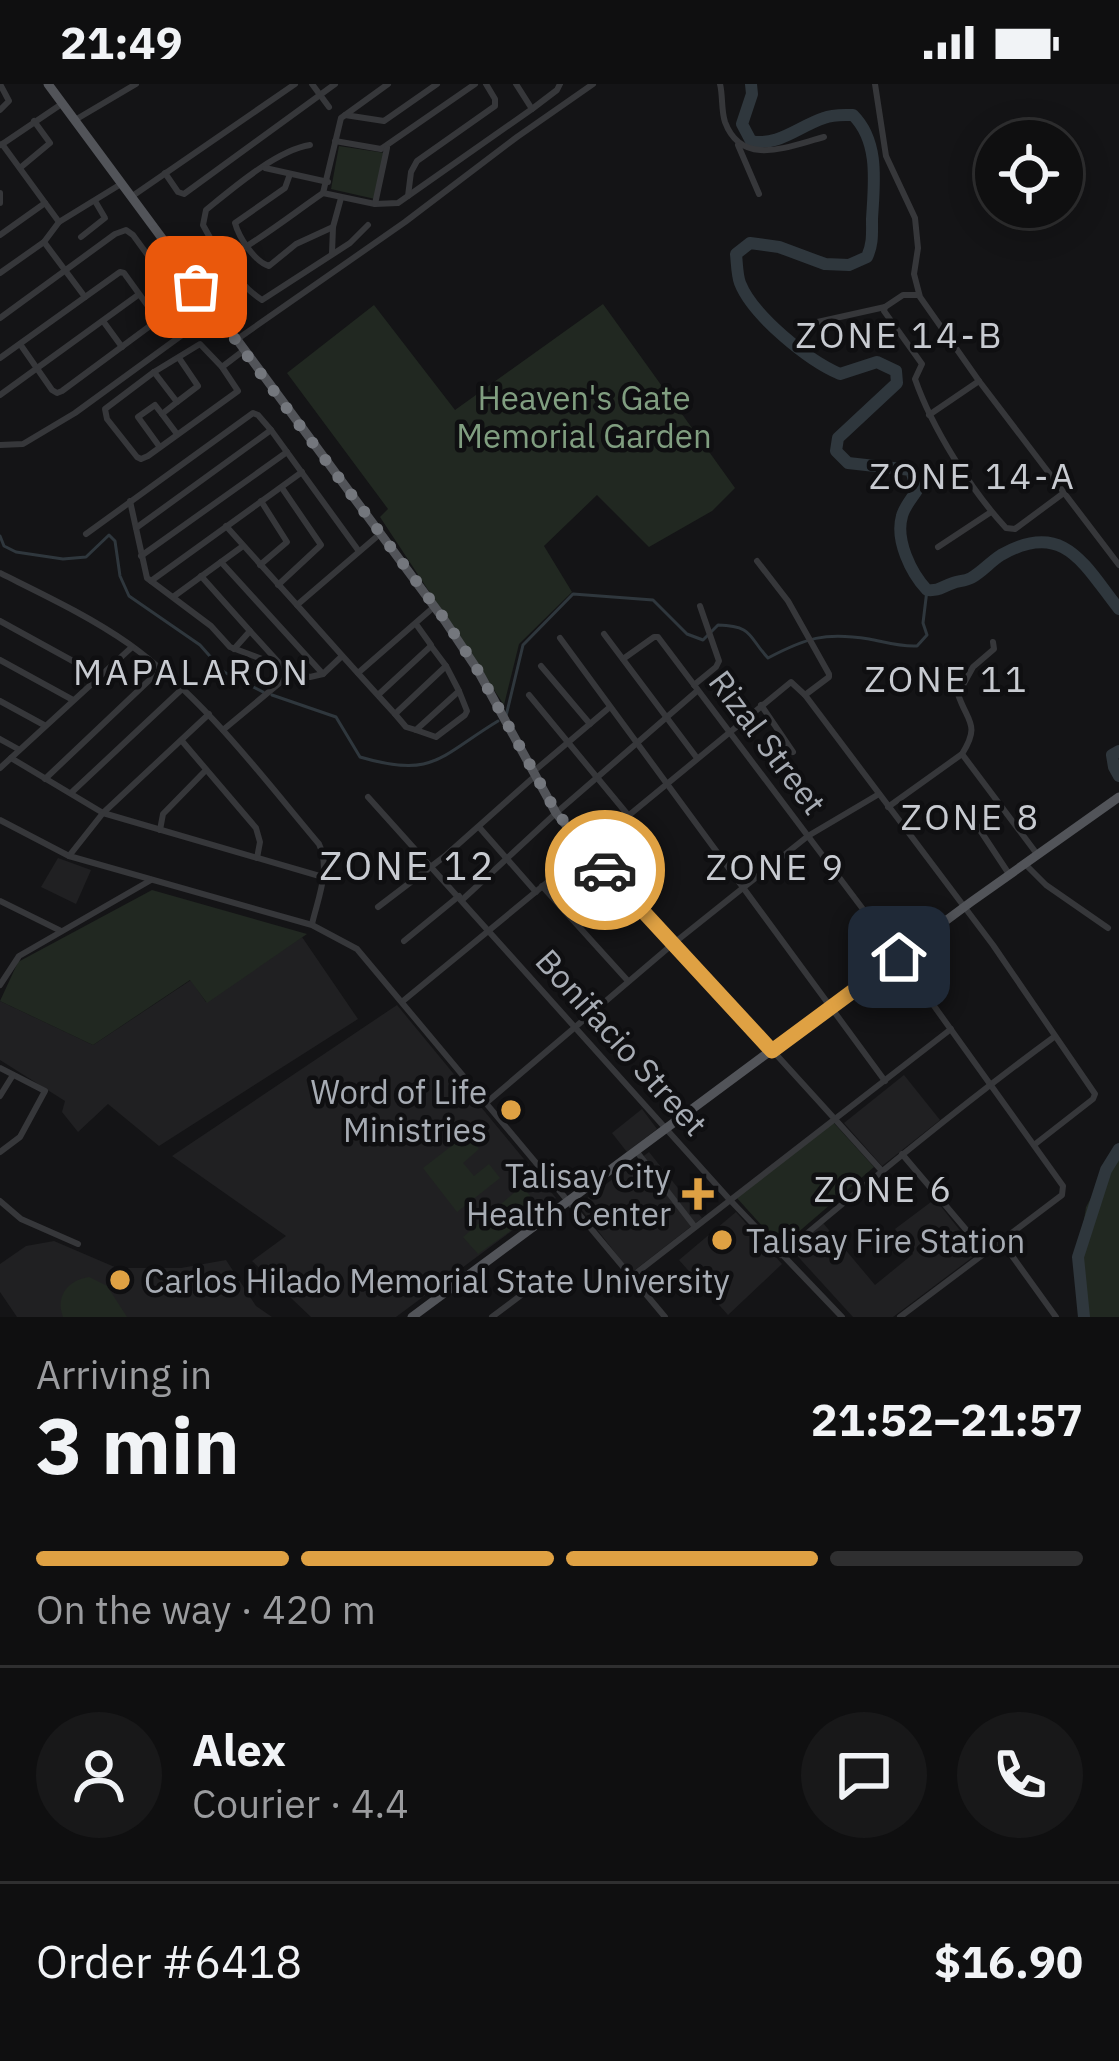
<!DOCTYPE html>
<meta charset="utf-8">
<style>
body{margin:0;font-family:"IBM Plex Sans",sans-serif;background:#181819;color:#f1f3f6;height:100vh;display:flex;flex-direction:column;font-size:45px;white-space:nowrap}
*{box-sizing:border-box;margin:0}
p{font-size:39px;color:#9b9c9f}
.icon{flex:none;width:66px;height:66px;fill:none;stroke:currentColor;stroke-width:2;stroke-linecap:round;stroke-linejoin:round}
.map{position:relative;height:1233px;overflow:hidden}
.panel{display:flex;flex-direction:column;background:#0f0f10;flex:1}
.panel>*{flex:none}
.buttons{position:absolute;left:975px;top:36px;display:grid;gap:24px}
.buttons a{display:grid;place-items:center;width:108px;height:108px;border-radius:50%;background:#0f0f10;box-shadow:0 6px 30px #0003,0 0 0 3px #2f2f30;font-size:60px}
.pin{position:absolute;display:grid;place-items:center;width:102px;height:102px;color:#fff;margin:-51px;border-radius:24px;box-shadow:0 6px 18px #0006}
.courier{position:absolute;display:grid;place-items:center;width:120px;height:120px;margin:-60px;border:9px solid #dfa143;border-radius:50%;background:#fff;color:#222;box-shadow:0 3px 15px #0007}
.head em{font-style:normal;font-weight:800}
.head div{display:flex;flex-direction:column-reverse}
.head{display:flex;align-items:center;justify-content:space-between;height:204px;padding:0 36px}
h1{font-size:78px;font-weight:800;line-height:90px}
.bar{display:grid;grid-template-columns:repeat(4,1fr);gap:18px 12px;align-content:center;height:144px;padding:0 36px}
.bar i{height:15px;border-radius:9px;background:#2f2f30}
.bar .on{background:#dfa143}
.bar p{grid-column:span 4}
.line{display:flex;align-items:center;gap:30px;padding:0 36px;border-top:3px solid #2f2f30}
.line div{flex:1}
.round{display:grid;place-items:center;flex:none;width:126px;height:126px;border-radius:63px;background:#181819}
.status{display:flex;justify-content:space-between;align-items:center;height:84px;padding:0 60px;background:#0f0f10;direction:ltr}
.status svg{height:33px;fill:currentColor}
.map>svg:first-child{display:block}
.built{fill:#202022}
.green{fill:#212821}
.lines{fill:none;stroke-linecap:round;stroke-linejoin:round}
.stream{stroke:#2f373d;stroke-width:3}
.river{stroke:#2f373d;stroke-width:12}
.minor{stroke:#36373a;stroke-width:6}
.major{stroke:#525459;stroke-width:9}
.done{stroke:#74777d;stroke-width:12;stroke-dasharray:0 21.6}
.route{stroke:#dfa143;stroke-width:15}
.poi-dot{fill:#dfa143;stroke:#0f0f11;stroke-width:4.5}
.labels{text-anchor:middle;dominant-baseline:central;stroke-width:9;stroke-linejoin:round;paint-order:stroke}
.park-label{font-size:33px;fill:#809e80;stroke:#0f0f11}
.street-label{font-size:33px;fill:#a7acb4;stroke:#0f0f11}
.poi-label{font-size:33px;fill:#a7acb4;stroke:#0f0f11;text-anchor:end}
.neighbourhood-label{font-size:36px;letter-spacing:3px;fill:#c8cbd1;stroke:#0f0f11}
.quarter-label{font-size:39px;letter-spacing:3px;fill:#c8cbd1;stroke:#0f0f11}
</style>
<div class="status"><b>21:49</b><svg viewBox="0 0 49 12"><path d="M0 12V9h3v3zM5 12V6h3v6zM10 12V3h3v9zM15 12V0h3v12zM26 1h20v11H26zM47 4h2v5h-2z"/></svg></div>
<div class="map">
<svg width="1119" height="1233" viewBox="0 0 1119 1233">
<rect width="100%" height="100%" fill="#141416"/>
<g class="built">
<polygon points="58,774 91,786 76,820 41,803"/>
<polygon points="302,853 358,935 159,1062 108,1020 78,1048 62,1028 65,1017 0,976 0,917 93,961 191,896 206,918"/>
<polygon points="397,921 556,1114 396,1233 311,1233 252,1177 286,1152 172,1072"/>
<polygon points="904,991 940,1036 882,1082 844,1039"/>
<polygon points="642,1025 657,1045 627,1068 612,1049"/>
<polygon points="649,1068 702,1134 631,1189 578,1121"/>
<polygon points="935,1115 978,1169 893,1233 853,1233 792,1166 823,1139 875,1201 913,1170 895,1145"/>
<polygon points="736,1128 782,1180 728,1231 679,1176"/>
<polygon points="54,1157 117,1184 181,1184 226,1176 256,1222 272,1233 17,1233 0,1208 0,1180 26,1162"/>
</g>
<g class="green">
<polygon points="339,62 385,69 375,115 331,105"/>
<polygon points="603,220 735,404 712,427 649,463 597,411 544,462 572,508 519,560 504,621 380,433 388,425 287,289 374,221 455,326"/>
<polygon points="152,806 307,850 207,919 190,896 93,961 0,917 18,878"/>
<polygon points="833,1038 874,1083 781,1163 736,1113"/>
<polygon points="467,1050 479,1065 463,1079 474,1092 489,1080 500,1094 457,1128 423,1084"/>
<polygon points="1119,1063 1119,1233 1084,1233 1078,1173 1086,1123"/>
<polygon points="522,1102 541,1125 478,1170 463,1153"/>
<path d="M89,1193L107,1202L127,1233H63C55,1212 68,1196 89,1193Z"/>
</g>
<g class="lines">
<g class="stream">
<polyline points="0,452 4,462 16,468 63,475 86,473 109,451 115,457 120,492 129,512 200,561 224,588 263,608"/>
<path d="M272,611L336,633L360,673C434,695 440,672 498,637"/>
<path d="M506,632L523,561L573,510L653,516L687,550L703,556L718,541C754,542 748,553 768,574C806,554 824,548 869,555C885,558 900,563 917,562L927,551L923,539L927,506"/>
</g>
<g class="river">
<path d="M751,0L752,10L742,40L751,57C778,63 799,42 824,34C833,30 843,31 853,31C880,58 874,100 872,135C872,150 873,160 867,173L849,181L825,180L779,163L750,159L736,170C737,179 737,191 740,199C753,232 809,277 840,290L877,278L896,287L897,299L838,354L836,367L848,379L911,386L917,406C913,413 904,423 902,432C895,456 911,489 927,506C940,507 941,503 953,499C959,497 965,497 971,494C982,488 990,478 1001,471C1064,435 1084,481 1119,525"/>
<polyline points="1119,667 1112,671 1114,683 1119,692"/>
<polyline points="1084,1233 1078,1173 1106,1086 1119,1065"/>
</g>
<g class="minor">
<polyline points="0,0 9,17 0,26"/>
<polyline points="312,0 329,23"/>
<polyline points="516,0 532,25"/>
<path d="M720,0C723,12 721,26 725,38C742,84 789,62 824,53"/>
<polyline points="875,0 886,72 915,134 918,164 914,190 920,213 979,297 1119,481"/>
<polyline points="345,31 384,37 437,0"/>
<polyline points="75,36 136,0"/>
<polyline points="335,57 381,65 475,0"/>
<polyline points="2,60 59,138"/>
<polyline points="1,61 63,19"/>
<path d="M310,61C277,66 233,104 206,126L203,141C216,166 238,201 262,216L350,159L368,141"/>
<polyline points="738,61 759,110"/>
<polyline points="20,84 50,59 34,37"/>
<polyline points="265,84 328,98"/>
<polyline points="165,89 178,108 184,110 335,0"/>
<path d="M290,90L285,104L235,139C239,154 255,178 269,182L296,160L333,143"/>
<polyline points="0,109 0,119"/>
<polyline points="323,109 375,120 398,119 532,25 557,6 560,0"/>
<polyline points="408,112 411,88 417,77 495,22 495,15 486,0"/>
<polyline points="131,113 295,0"/>
<polyline points="375,120 387,64"/>
<polyline points="0,151 45,119"/>
<polyline points="81,153 105,134 95,117"/>
<polyline points="44,158 85,213"/>
<polyline points="332,169 333,143 341,114"/>
<polyline points="0,189 44,158 59,138 121,100"/>
<path d="M189,205C199,188 218,180 234,170C265,152 294,129 323,109L341,34L388,0"/>
<path d="M917,211H903L885,223L884,227L922,280L915,295C932,344 971,406 1006,444L1015,445L1065,408"/>
<polyline points="0,234 115,150 126,146 133,151 179,214"/>
<polyline points="103,237 122,263"/>
<polyline points="813,239 885,223"/>
<polyline points="236,256 405,138 517,53 593,0"/>
<polyline points="20,260 52,306 57,309 62,307 158,236 189,205 196,203 228,180"/>
<polygon points="200,260 222,283 238,307 148,372 141,375 137,373 107,335 105,325 154,288"/>
<polyline points="0,274 120,188 124,189 158,236"/>
<polyline points="222,283 243,267"/>
<polyline points="154,288 177,318 198,302 179,274"/>
<polyline points="0,311 138,211"/>
<polyline points="929,331 979,297"/>
<polyline points="177,350 162,330 177,318"/>
<polyline points="0,361 23,360 75,329 215,227"/>
<polyline points="159,362 138,333 155,321 162,330"/>
<polyline points="130,417 147,494 211,542 230,563 310,593 323,590"/>
<polyline points="226,442 297,521"/>
<polyline points="136,444 271,346"/>
<polyline points="86,450 253,329 258,331 271,346 358,466"/>
<polyline points="938,463 991,428"/>
<polyline points="141,472 287,368"/>
<polyline points="757,477 788,517 829,590 829,593 805,611"/>
<polyline points="221,478 323,590 341,573"/>
<polyline points="260,481 287,458 261,417"/>
<path d="M0,489C44,511 89,532 129,560C204,614 260,690 319,760C331,785 318,814 312,840"/>
<polyline points="201,492 250,547 234,565"/>
<polyline points="151,497 302,388"/>
<polyline points="278,501 321,461 282,404"/>
<polyline points="173,513 243,462"/>
<polyline points="0,537 100,592"/>
<polyline points="416,540 431,561"/>
<polyline points="250,547 280,580"/>
<polyline points="604,550 697,674"/>
<polyline points="560,554 885,997"/>
<polyline points="623,575 654,553 658,553 899,873 1063,1102 1062,1111 900,1233"/>
<polyline points="0,576 73,616"/>
<polyline points="541,582 590,640"/>
<polyline points="358,589 435,522"/>
<polyline points="694,601 716,583 719,577 700,522"/>
<path d="M378,611L431,562L446,582L395,630C362,594 329,557 297,521L381,449"/>
<polyline points="529,611 628,731"/>
<polyline points="0,617 44,641"/>
<polyline points="761,621 793,668"/>
<polyline points="395,630 406,643 416,646 459,607 446,582"/>
<polyline points="223,646 294,587"/>
<polyline points="416,646 436,653 465,631 467,627 459,607"/>
<polyline points="0,655 18,665"/>
<polyline points="182,657 256,744 260,758 257,774"/>
<path d="M962,670C981,640 967,638 958,610L973,583L994,565L993,558"/>
<polyline points="11,674 103,729 323,793"/>
<polyline points="0,684 132,563"/>
<polyline points="533,688 610,623"/>
<polyline points="45,695 160,586"/>
<polyline points="71,709 182,605"/>
<polyline points="368,713 730,1116 842,1233"/>
<polyline points="888,723 962,670 1037,770"/>
<polyline points="968,728 1009,790"/>
<polyline points="0,736 69,772 312,841 357,865 665,1233"/>
<polyline points="479,743 536,808"/>
<polyline points="160,746 163,730 206,686"/>
<polyline points="69,772 103,729 209,630"/>
<polyline points="1024,779 1046,801 1108,844"/>
<polyline points="542,802 628,897"/>
<polyline points="462,816 556,729 697,607"/>
<polyline points="0,817 61,847"/>
<polyline points="378,823 445,772 535,692"/>
<polyline points="404,857 459,812"/>
<polyline points="0,901 19,872 151,796"/>
<polyline points="403,917 791,598 805,611 993,861 1095,1010 1093,1015 1034,1061"/>
<polyline points="773,967 882,1087"/>
<polyline points="0,984 45,1007 20,1053 0,1068"/>
<polyline points="0,1012 13,991"/>
<polyline points="486,1019 674,859 808,752 879,710"/>
<polyline points="637,1068 695,1143"/>
<polyline points="902,1070 985,1168"/>
<polyline points="0,1117 21,1135 78,1160"/>
<polyline points="1002,1158 1056,1233"/>
<path d="M781,1171C871,1096 960,1022 1054,953"/>
<polyline points="631,1193 951,945"/>
<polyline points="492,1233 541,1196"/>
</g>
<g class="major">
<polyline points="48,0 445,537 477,585 556,729 586,766 773,967"/>
<polyline points="412,1233 971,818 1119,713"/>
</g>
</g>
<g class="lines">
<polyline class="done" points="196,203 446,537 477,585 556,728 605,786"/>
<polyline class="route" points="605,786 772,967 899,873"/>
</g>
<g class="poi-dot">
<circle cx="511" cy="1026" r="12"/>
<path d="M692 1092h12v12h12v12h-12v12h-12v-12h-12v-12h12z"/>
<circle cx="722" cy="1156" r="12"/>
<circle cx="120" cy="1196" r="12"/>
</g>
<g class="labels">
<g class="park-label">
<text x="584" y="313">Heaven's Gate<tspan x="584" dy="38">Memorial Garden</tspan></text>
</g>
<g class="street-label">
<text transform="translate(768 658) rotate(53)">Rizal Street</text>
<text transform="translate(622 958) rotate(48)">Bonifacio Street</text>
</g>
<g class="poi-label">
<text x="487" y="1007">Word of Life<tspan x="487" dy="38">Ministries</tspan></text>
<text x="671" y="1091">Talisay City<tspan x="671" dy="38">Health Center</tspan></text>
<text x="746" y="1156" text-anchor="start">Talisay Fire Station</text>
<text x="144" y="1196" text-anchor="start">Carlos Hilado Memorial State University</text>
</g>
<g class="neighbourhood-label">
<text x="900" y="250">ZONE 14-B</text>
<text x="973" y="391">ZONE 14-A</text>
<text x="192" y="587">MAPALARON</text>
<text x="947" y="594">ZONE 11</text>
<text x="971" y="732">ZONE 8</text>
<text x="776" y="782">ZONE 9</text>
<text x="884" y="1104">ZONE 6</text>
</g>
<g class="quarter-label">
<text x="408" y="781">ZONE 12</text>
</g>
</g>
</svg>
<div class="buttons">
<a><svg class="icon" aria-label="locate" viewBox="0 0 24 24"><circle cx="12" cy="12" r="6"/><path d="M12 2v4M12 18v4M2 12h4M18 12h4"/></svg></a>
</div>
<div class="pin" style="left:196px;top:203px;background:#ea580c"><svg class="icon" aria-label="bag" viewBox="0 0 24 24"><path d="M5 8h14l-1 12H6zM9 8a3 3 0 0 1 6 0"/></svg></div>
<div class="pin" style="left:899px;top:873px;background:#1f2937"><svg class="icon" aria-label="home" viewBox="0 0 24 24"><path d="M3 11l9-7 9 7M6 9v11h12V9"/></svg></div>
<div class="courier" style="left:605px;top:786px"><svg class="icon" aria-label="car" viewBox="0 0 24 24"><path d="M5 17H2v-5l4-1 3-4h7l3 4 3 1v5h-3M9 17h6M6 11h13"/><circle cx="7" cy="17" r="2"/><circle cx="17" cy="17" r="2"/></svg></div>
</div>
<section class="panel">
<div class="head"><div><h1>3 min</h1><p>Arriving in</p></div><em>21:52–21:57</em></div>
<div class="bar"><i class="on"></i><i class="on"></i><i class="on"></i><i></i><p>On the way · 420 m</p></div>
<div class="line" style="height:216px"><a class="round"><svg class="icon" aria-label="person" viewBox="0 0 24 24"><circle cx="12" cy="8" r="4"/><path d="M4 21q1-7 8-7t8 7"/></svg></a><div><b>Alex</b><p>Courier · 4.4</p></div><a class="round"><svg class="icon" aria-label="chat" viewBox="0 0 24 24"><path d="M4 5h16v11H9l-5 4z"/></svg></a><a class="round"><svg class="icon" aria-label="phone" viewBox="0 0 24 24"><path d="M5 4h4l2 5-3 2q2 4 5 5l2-3 5 2v4C11 20 4 13 5 4z"/></svg></a></div>
<div class="line" style="height:156px"><div>Order #6418</div><b>$16.90</b></div>
</section>
